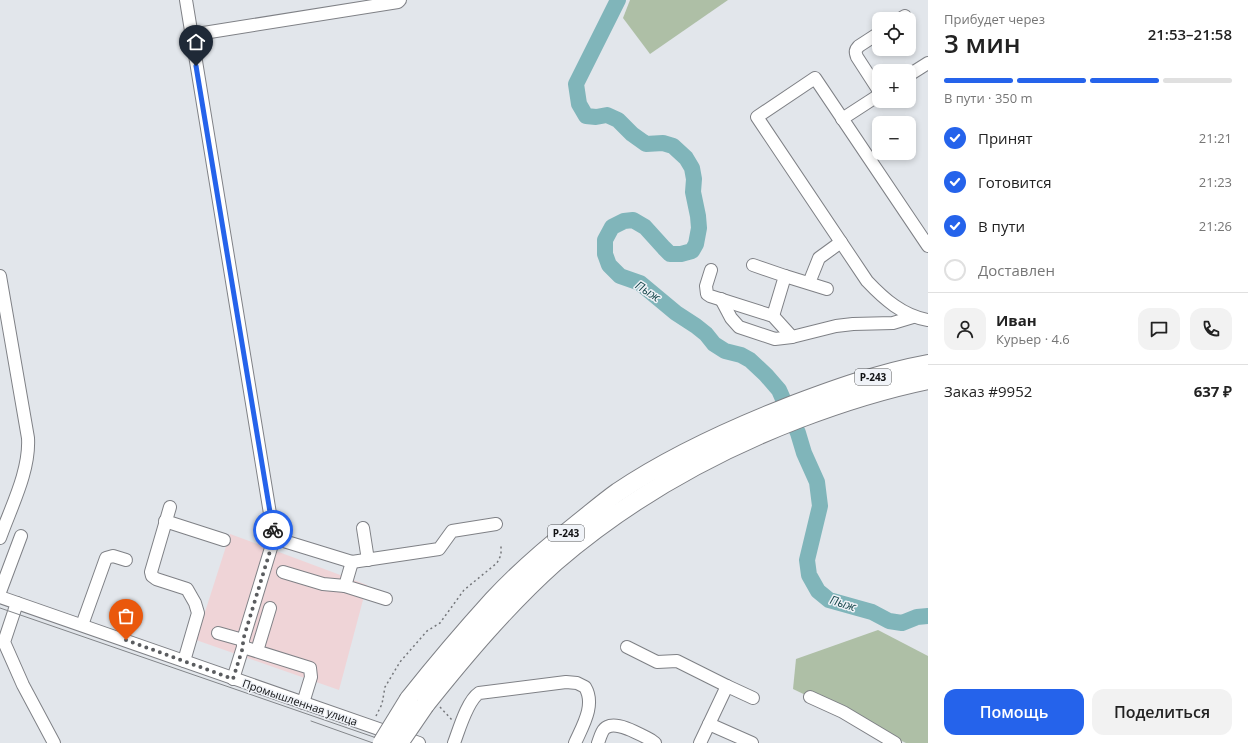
<!DOCTYPE html>
<html lang="ru">
<meta charset="utf-8">
<style>
body{margin:0;font-family:"Open Sans",sans-serif;background:#f2f2f2;color:#222;height:100vh;display:flex;flex-direction:column;font-size:15px;white-space:nowrap}
*{box-sizing:border-box;margin:0}
p{font-size:13px;color:#767676}
.icon{flex:none;width:22px;height:22px;fill:none;stroke:currentColor;stroke-width:2;stroke-linecap:round;stroke-linejoin:round}
.map{position:relative;flex:1;overflow:hidden}
.details{display:flex;flex-direction:column;background:#fff;width:320px}
.details>*{flex:none}
.controls{position:absolute;left:872px;top:12px;display:grid;gap:8px}
.controls a{display:grid;place-items:center;width:44px;height:44px;border-radius:8px;background:#fff;box-shadow:0 2px 6px #0003;font-size:20px}
.pin{position:absolute;display:grid;place-items:center;width:34px;height:34px;color:#fff;margin:-41px -17px;border-radius:50% 50% 50% 0;rotate:-45deg;box-shadow:0 0 4px #0007}
.pin .icon{rotate:45deg}
.courier{position:absolute;display:grid;place-items:center;width:40px;height:40px;margin:-20px;border:3px solid #2563eb;border-radius:50%;background:#fff;color:#222;box-shadow:0 1px 5px #0007}
.headline em{font-style:normal;font-weight:600}
.headline div{display:flex;flex-direction:column-reverse}
.headline{display:flex;align-items:center;justify-content:space-between;height:68px;padding:0 16px}
h1{font-size:26px;font-weight:600;line-height:30px}
.bar{display:grid;grid-template-columns:repeat(4,1fr);gap:6px 4px;align-content:center;height:48px;padding:0 16px}
.bar i{height:5px;border-radius:3px;background:#e0e0e0}
.bar .on{background:#2563eb}
.bar p{grid-column:span 4}
.line{display:flex;align-items:center;gap:10px;padding:0 16px;border-top:1px solid #e0e0e0}
.line div{flex:1}
.round{display:grid;place-items:center;flex:none;width:42px;height:42px;border-radius:12px;background:#f2f2f2}
ol{padding:0 16px;list-style:none}
li{display:flex;align-items:center;gap:12px;height:44px}
li p{margin-inline-start:auto}
li .icon{padding:4px;border-radius:50%;background:#2563eb;color:#fff;stroke-width:4}
li:last-child{color:#767676}
li i{width:22px;height:22px;border:2px solid #e0e0e0;border-radius:50%}
.primary-button{display:flex;gap:8px;margin-top:auto;padding:8px 16px}
.primary-button a{flex:1;height:46px;border-radius:12px;background:#2563eb;color:#fff;font-size:16px;font-weight:600;line-height:46px;text-align:center}
.primary-button a+a{background:#f2f2f2;color:#222}
main{display:flex;flex:1;min-height:0}
.map>svg:first-child{display:block}
.commercial{fill:#efd4d7}
.green{fill:#aebfa6}
.lines{fill:none;stroke-linecap:round;stroke-linejoin:round}
.river{stroke:#80b5ba;stroke-width:16}
.minor-casing{stroke:#7f8186;stroke-width:14}
.highway-casing{stroke:#7f8186;stroke-width:20}
.path{stroke:#75777b;stroke-width:1.5;stroke-dasharray:2 3;stroke-linecap:butt}
.minor{stroke:#fff;stroke-width:12}
.highway{stroke:#fff;stroke-width:18}
.tram{stroke:#83868a;stroke-width:1}
.highway-bridge-casing{stroke:#7f8186;stroke-width:20;stroke-linecap:butt}
.highway-bridge{stroke:#fff;stroke-width:18}
.done{stroke:#5a5c5f;stroke-width:4;stroke-dasharray:0 7.2}
.route{stroke:#2563eb;stroke-width:5}
.labels{text-anchor:middle;dominant-baseline:central;stroke-width:3;stroke-linejoin:round;paint-order:stroke}
.shield{fill:#f0f3f8;stroke:#545658;stroke-width:1}
.shield-label{font-size:10px;font-weight:bold;fill:#111214}
.street-label{font-size:11px;fill:#111214;stroke:#f0f3f8}
.water-label{font-size:12px;font-style:italic;fill:#1c4c50;stroke:#f0f3f8}
</style>
<main>
<div class="map">
<svg width="928" height="743" viewBox="0 0 928 743">
<rect width="100%" height="100%" fill="#e2e6eb"/>
<polygon class="commercial" points="230,534 241,538 367,585 339,690 196,640"/>
<g class="green">
<polygon points="630,0 728,0 650,54 623,18"/>
<polygon points="878,630 928,656 928,743 906,743 793,689 796,659"/>
</g>
<g class="lines">
<polyline class="river" points="618,0 576,84 579,104 586,116 596,117 607,115 618,120 632,134 646,144 663,143 673,146 686,158 692,168 694,179 693,192 698,216 699,228 696,244 692,251 681,254 670,254 664,248 645,227 633,220 624,221 612,227 605,240 605,254 609,265 620,276 640,283 676,313 696,326 706,334 714,344 725,351 741,355 750,360 766,375 779,390 798,433 804,453 817,482 820,506 807,560 809,575 818,591 829,600 872,612 889,621 902,623 917,617 928,616"/>
<g class="minor-casing">
<g id="minor">
<polyline points="186,0 274,538"/>
<polyline points="900,19 905,16"/>
<path d="M879,33L859,46C855,50 855,52 857,57L879,91"/>
<polyline points="191,35 398,2 400,0"/>
<polyline points="909,75 928,63"/>
<polyline points="842,119 879,95"/>
<path d="M928,246L815,78L757,117L867,281C884,299 903,316 928,320"/>
<polyline points="753,265 785,276 773,316"/>
<polyline points="711,270 706,286 707,294 710,296 773,316 792,337 836,326 853,324 893,323 913,317"/>
<path d="M0,276L28,438C30,471 11,507 0,538"/>
<polyline points="785,276 827,289"/>
<polyline points="809,283 819,258 841,242"/>
<polyline points="721,299 731,318 739,327 775,339 792,337"/>
<polyline points="170,507 151,572 152,576 156,579 187,589 195,603 198,613 184,661"/>
<polyline points="165,521 224,540"/>
<polyline points="363,528 368,560"/>
<polyline points="352,562 345,586 386,599"/>
<polyline points="283,572 323,584 345,586"/>
<polyline points="0,592 21,536"/>
<polyline points="0,597 419,743"/>
<polyline points="17,603 4,642 23,685 54,743"/>
<polyline points="82,625 106,558 113,556 126,560"/>
<polyline points="218,633 243,640"/>
<polyline points="243,647 310,668 311,677 303,703"/>
<polyline points="627,647 657,662 677,661 727,686 709,724"/>
<polyline points="257,651 270,608"/>
<polyline points="233,679 243,647 243,640 274,538 352,562 439,549 452,531 496,524"/>
<polyline points="727,686 753,698"/>
<polyline points="810,697 843,712 895,743"/>
<path d="M454,743C459,730 467,701 479,693L566,682L577,683L585,687C596,705 582,727 575,743"/>
<path d="M598,743C600,738 602,729 607,727C618,721 641,735 651,740L655,743"/>
<polyline points="700,743 709,724 752,743"/>
</g>
</g>
<g class="highway-casing">
<g id="highway">
<path d="M409,699C436,665 464,632 493,600C518,573 547,548 576,525C590,514 604,502 618,492C670,457 727,431 785,408C832,390 879,373 928,364"/>
<path d="M425,705C465,655 507,605 555,562C627,500 710,453 798,419C840,403 884,389 928,380"/>
</g>
</g>
<g class="path">
<polyline points="440,707 452,720"/>
<polyline points="376,716 382,704 385,687 400,662 427,631 440,623 464,590 497,563 501,555 501,546"/>
</g>
<use href="#minor" class="minor"/>
<use href="#highway" class="highway"/>
<g class="tram">
<polyline points="0,608 391,743"/>
<polyline points="311,721 373,743"/>
</g>
<g class="highway-bridge-casing">
<g id="highway-bridge">
<polyline points="382,743 409,699"/>
<polyline points="399,743 425,705"/>
</g>
</g>
<use href="#highway-bridge" class="highway-bridge"/>
</g>
<g class="lines">
<polyline class="done" points="126,640 233,679 243,647 243,640 274,538 273,530"/>
<polyline class="route" points="196,66 273,530"/>
</g>
<g class="labels">
<g class="shield">
<rect x="855" y="369" width="36" height="16" rx="3"/>
<rect x="548" y="525" width="36" height="16" rx="3"/>
</g>
<g class="shield-label">
<text x="873" y="377">Р-243</text>
<text x="566" y="533">Р-243</text>
</g>
<g class="street-label">
<text transform="translate(300 702) rotate(19)">Промышленная улица</text>
</g>
<g class="water-label">
<text transform="translate(648 291) rotate(33)">Пыж</text>
<text transform="translate(843 603) rotate(18)">Пыж</text>
</g>
</g>
</svg>
<div class="controls">
<a><svg class="icon" aria-label="locate" viewBox="0 0 24 24"><circle cx="12" cy="12" r="6"/><path d="M12 2v4M12 18v4M2 12h4M18 12h4"/></svg></a>
<a>+</a>
<a>−</a>
</div>
<div class="pin" style="left:126px;top:640px;background:#ea580c"><svg class="icon" aria-label="bag" viewBox="0 0 24 24"><path d="M5 8h14l-1 12H6zM9 8a3 3 0 0 1 6 0"/></svg></div>
<div class="pin" style="left:196px;top:66px;background:#1f2937"><svg class="icon" aria-label="home" viewBox="0 0 24 24"><path d="M3 11l9-7 9 7M6 9v11h12V9"/></svg></div>
<div class="courier" style="left:273px;top:530px"><svg class="icon" aria-label="bike" viewBox="0 0 24 24"><circle cx="6" cy="16" r="4"/><circle cx="18" cy="16" r="4"/><path d="M6 16l4-8h5l3 8M10 8l3 8H6M13 5h3"/></svg></div>
</div>
<section class="details">
<div class="headline"><div><h1>3 мин</h1><p>Прибудет через</p></div><em>21:53–21:58</em></div>
<div class="bar"><i class="on"></i><i class="on"></i><i class="on"></i><i></i><p>В пути · 350 m</p></div>
<ol>
<li><svg class="icon" aria-label="check" viewBox="0 0 24 24"><path d="M5 12l5 5 9-10"/></svg>Принят<p>21:21</p></li>
<li><svg class="icon" aria-label="check" viewBox="0 0 24 24"><path d="M5 12l5 5 9-10"/></svg>Готовится<p>21:23</p></li>
<li><svg class="icon" aria-label="check" viewBox="0 0 24 24"><path d="M5 12l5 5 9-10"/></svg>В пути<p>21:26</p></li>
<li><i></i>Доставлен</li>
</ol>
<div class="line" style="height:72px"><a class="round"><svg class="icon" aria-label="person" viewBox="0 0 24 24"><circle cx="12" cy="8" r="4"/><path d="M4 21q1-7 8-7t8 7"/></svg></a><div><b>Иван</b><p>Курьер · 4.6</p></div><a class="round"><svg class="icon" aria-label="chat" viewBox="0 0 24 24"><path d="M4 5h16v11H9l-5 4z"/></svg></a><a class="round"><svg class="icon" aria-label="phone" viewBox="0 0 24 24"><path d="M5 4h4l2 5-3 2q2 4 5 5l2-3 5 2v4C11 20 4 13 5 4z"/></svg></a></div>
<div class="line" style="height:52px"><div>Заказ #9952</div><b>637 ₽</b></div>
<div class="primary-button"><a>Помощь</a><a>Поделиться</a></div>
</section>
</main>
